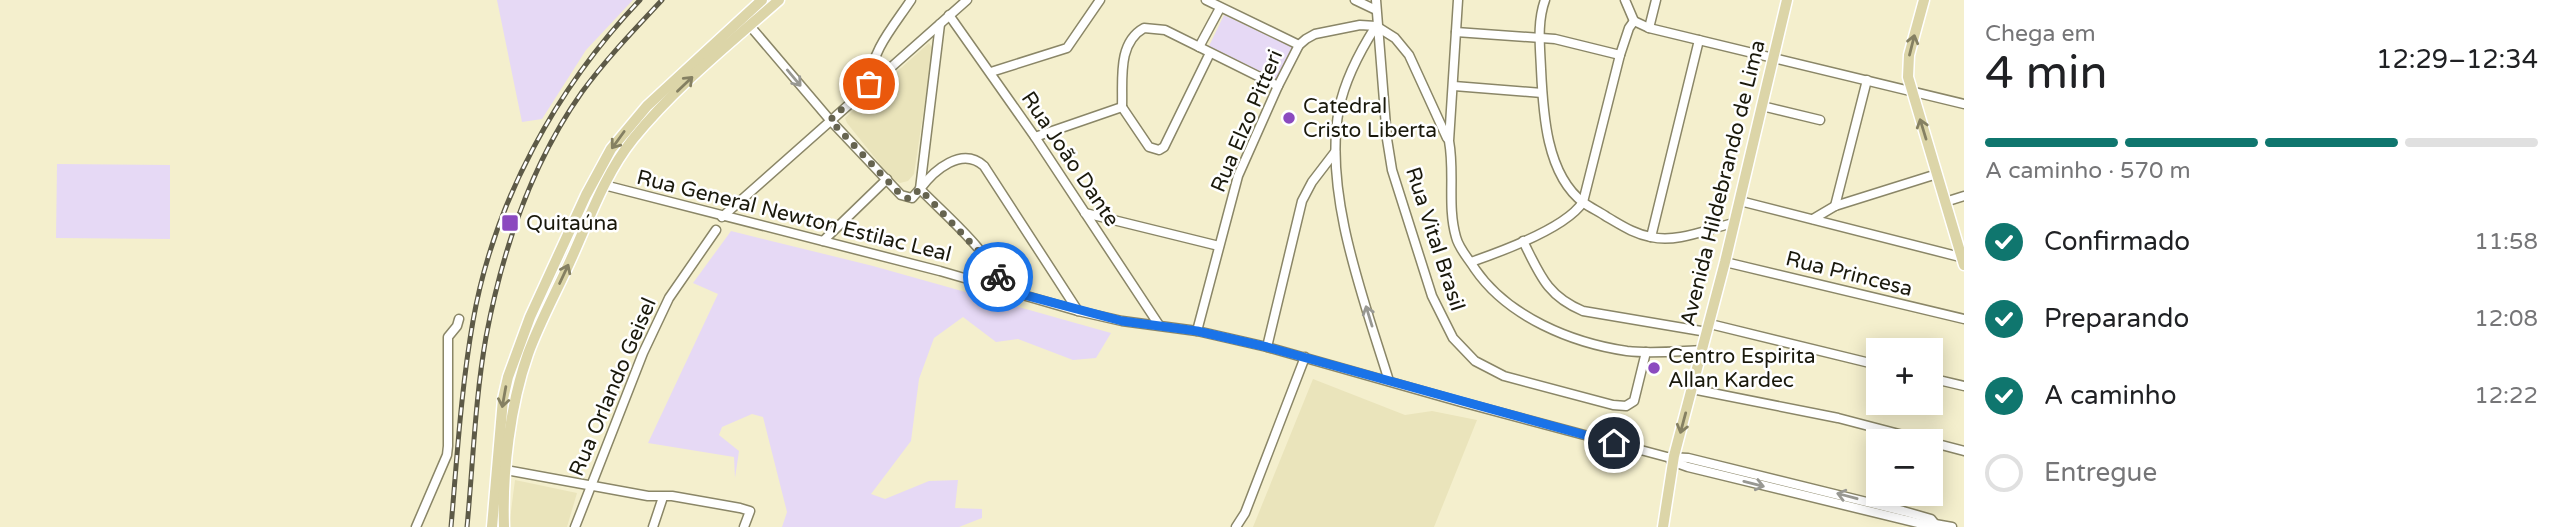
<!DOCTYPE html>
<html lang="pt">
<meta charset="utf-8">
<style>
body{margin:0;font-family:"Varela Round",sans-serif;background:#f6f6f6;color:#202124;height:100vh;display:flex;flex-direction:column;font-size:26px;white-space:nowrap}
*{box-sizing:border-box;margin:0}
p{font-size:23px;color:#757577}
.icon{flex:none;width:38px;height:38px;fill:none;stroke:currentColor;stroke-width:2;stroke-linecap:round;stroke-linejoin:round}
.map{position:relative;flex:1;overflow:hidden}
.sheet{display:flex;flex-direction:column;background:#fff;width:595px}
.sheet>*{flex:none}
.fabs{position:absolute;left:1866px;top:338px;display:grid;gap:14px}
.fabs a{display:grid;place-items:center;width:77px;height:77px;border-radius:0px;background:#fff;box-shadow:0 4px 18px #0003;font-size:35px}
.pin{position:absolute;display:grid;place-items:center;width:60px;height:60px;color:#fff;margin:-30px;border:4px solid #fff;border-radius:50%;box-shadow:0 2px 7px #0007}
.courier{position:absolute;display:grid;place-items:center;width:70px;height:70px;margin:-35px;border:5px solid #1a73e8;border-radius:50%;background:#fff;color:#222;box-shadow:0 2px 9px #0007}
.summary em{font-style:normal;font-weight:600}
.summary div{display:flex;flex-direction:column-reverse}
.summary{display:flex;align-items:center;justify-content:space-between;height:119px;padding:0 21px}
h1{font-size:46px;font-weight:600;line-height:52px}
.bar{display:grid;grid-template-columns:repeat(4,1fr);gap:10px 7px;align-content:center;height:84px;padding:0 21px}
.bar i{height:9px;border-radius:5px;background:#e0e0e0}
.bar .active{background:#0f766e}
.bar p{grid-column:span 4}
ol{padding:0 21px;list-style:none}
li{display:flex;align-items:center;gap:21px;height:77px}
li p{margin-inline-start:auto}
li .icon{padding:7px;border-radius:50%;background:#0f766e;color:#fff;stroke-width:4}
li:last-child{color:#757577}
li i{width:38px;height:38px;border:4px solid #e0e0e0;border-radius:50%}
main{display:flex;flex:1;min-height:0}
.map>svg:first-child{display:block}
.built{fill:#eae4bb}
.green{fill:#e6d9f5}
.lines{fill:none;stroke-linecap:round;stroke-linejoin:round}
.minor-casing{stroke:#8a8667;stroke-width:11}
.major-casing{stroke:#fff;stroke-width:13}
.minor{stroke:#fff;stroke-width:8}
.major{stroke:#dcd5a8;stroke-width:10}
.rail-casing{stroke:#5d5a47;stroke-width:5}
.rail{stroke:#fff;stroke-width:2.5;stroke-dasharray:8;stroke-linecap:butt}
.oneway{stroke:#858062}
.oneway2{stroke:#989892}
.done{stroke:#666450;stroke-width:7;stroke-dasharray:0 12.6}
.route{stroke:#1a73e8;stroke-width:9}
.poi-dot{fill:#8b4abf;stroke:#fff;stroke-width:2.5}
.labels{text-anchor:middle;dominant-baseline:central;stroke-width:5;stroke-linejoin:round;paint-order:stroke}
.poi-label{font-size:21px;fill:#1a190c;stroke:#fff;text-anchor:start}
.street-label{font-size:21px;fill:#1a190c;stroke:#fff}
</style>
<main>
<div class="map">
<svg width="1964" height="527" viewBox="0 0 1964 527">
<rect width="100%" height="100%" fill="#f4efcd"/>
<g class="built">
<polygon points="929,43 933,49 914,174 908,181 900,183 892,179 847,123 845,118"/>
<polygon points="1313,379 1405,415 1432,411 1477,420 1434,527 1253,527"/>
<polygon points="515,480 577,493 567,527 509,527"/>
</g>
<g class="green">
<polygon points="497,0 633,0 586,50 542,119 522,122"/>
<polygon points="1224,15 1294,48 1277,80 1209,46"/>
<polygon points="57,164 170,165 170,239 56,238"/>
<polygon points="731,231 873,266 1111,333 1096,358 1073,360 1018,339 996,342 963,317 934,338 919,379 911,441 871,494 885,499 929,481 958,480 955,508 982,509 982,518 959,527 782,527 787,512 763,417 752,414 722,427 719,435 739,451 735,478 734,457 648,443 718,294 693,283"/>
</g>
<g class="lines">
<g class="minor-casing">
<g id="minor">
<polyline points="1206,0 1299,45"/>
<polyline points="1355,0 1376,10"/>
<polyline points="1376,0 1387,139 1392,170 1432,296 1453,338 1475,361 1504,376 1613,405 1626,406 1634,401 1646,352"/>
<path d="M1458,0L1449,141C1455,173 1447,206 1456,237C1459,249 1469,259 1475,269C1508,317 1572,343 1627,351C1652,354 1678,351 1702,350"/>
<path d="M1545,0C1537,22 1540,46 1541,69C1543,112 1546,175 1584,203C1591,208 1600,212 1607,217C1621,225 1634,234 1651,237C1678,243 1707,229 1734,223"/>
<polyline points="1625,0 1634,21"/>
<polyline points="949,15 1035,137 1159,325"/>
<polyline points="1634,21 1649,28 1964,104"/>
<path d="M750,26L830,120L901,195L912,198L920,189C947,217 991,252 1002,289"/>
<path d="M1376,26C1360,51 1345,79 1339,109C1323,193 1364,300 1389,381"/>
<polyline points="1649,28 1656,0"/>
<polyline points="1456,32 1555,39 1620,55"/>
<polyline points="1199,47 1220,8"/>
<polyline points="991,72 1067,48 1100,0"/>
<path d="M869,84C871,51 893,27 911,0"/>
<polyline points="1454,86 1542,93"/>
<polyline points="1762,106 1820,120"/>
<path d="M1122,107C1123,80 1117,43 1144,28L1165,30L1278,86"/>
<polyline points="1122,107 1149,147 1159,150 1164,147 1210,53"/>
<polyline points="1035,137 1122,107"/>
<polyline points="604,185 940,271 1078,311 1122,321 1197,331 1267,347 1461,402 1667,457 1688,458 1903,511 1931,519 1935,524"/>
<path d="M920,189C934,170 962,146 984,166L1078,311"/>
<polyline points="920,189 940,24"/>
<polyline points="1740,201 1964,258"/>
<polyline points="1945,202 1964,196"/>
<polyline points="1835,206 1867,80"/>
<polyline points="1085,213 1219,246"/>
<polyline points="722,217 967,0"/>
<polyline points="1813,219 1835,206 1937,174"/>
<polyline points="1651,237 1699,40"/>
<polyline points="823,241 887,179"/>
<path d="M1523,241C1540,275 1547,296 1583,311L1707,332"/>
<path d="M1471,262C1500,252 1566,228 1583,202L1620,55L1629,28L1634,21"/>
<polyline points="1725,262 1964,319"/>
<polyline points="1710,324 1878,365"/>
<polyline points="1197,331 1238,176 1278,86 1299,45 1306,39 1315,34 1360,25 1376,26 1395,38 1409,55 1447,138"/>
<polyline points="1267,347 1302,201 1312,182 1335,152"/>
<polyline points="1930,378 1964,386"/>
<polyline points="1692,389 1838,418 1926,441"/>
<polyline points="1930,442 1964,451"/>
<polyline points="1671,461 1688,467 1930,526 1935,524 1952,527"/>
<polyline points="506,470 648,496 672,496 740,508 750,511 744,527"/>
<polyline points="416,527 447,455 448,446 448,337 457,326 459,319"/>
<polyline points="575,527 643,353 669,298 716,230"/>
<polyline points="653,527 663,497"/>
<polyline points="1236,527 1245,513 1305,357"/>
</g>
</g>
<g class="major-casing">
<g id="major">
<polyline points="1924,0 1909,55 1908,77 1964,265"/>
<polyline points="492,527 503,399 508,377 530,317 586,195 611,149 647,106 762,0"/>
<path d="M504,527C502,472 510,405 528,354C540,321 558,289 572,257C590,217 605,174 633,139C675,87 729,44 779,0"/>
<polyline points="1663,527 1674,456 1725,262 1787,0"/>
</g>
</g>
<use href="#minor" class="minor"/>
<use href="#major" class="major"/>
<g class="rail-casing">
<g id="rail">
<path d="M451,527C457,458 461,389 473,321C494,201 557,87 640,0"/>
<path d="M467,527C473,464 475,399 486,337C502,252 531,164 582,92C606,59 634,30 662,0"/>
</g>
</g>
<use href="#rail" class="rail"/>
</g>
<defs><path id="oneway-shaft" d="M-6 0H5M1.5-3L5.5 0L1.5 3" fill="none" stroke-width="1.6" stroke-linecap="round" stroke-linejoin="round" transform="scale(1.75)"/></defs>
<g class="oneway">
<use href="#oneway-shaft" transform="translate(1912 45) rotate(-76)"/>
<use href="#oneway-shaft" transform="translate(685 84) rotate(-44)"/>
<use href="#oneway-shaft" transform="translate(1923 129) rotate(-107)"/>
<use href="#oneway-shaft" transform="translate(618 140) rotate(126)"/>
<use href="#oneway-shaft" transform="translate(564 274) rotate(-65)"/>
<use href="#oneway-shaft" transform="translate(504 397) rotate(100)"/>
<use href="#oneway-shaft" transform="translate(1683 423) rotate(105)"/>
</g>
<g class="oneway2">
<use href="#oneway-shaft" transform="translate(794 78) rotate(50)"/>
<use href="#oneway-shaft" transform="translate(1369 316) rotate(-107)"/>
<use href="#oneway-shaft" transform="translate(1754 484) rotate(14)"/>
<use href="#oneway-shaft" transform="translate(1847 496) rotate(-165)"/>
</g>
<g class="lines">
<polyline class="done" points="869,84 830,120 901,195 909,199 920,189 986,259 998,277"/>
<polyline class="route" points="998,277 1002,289 1122,321 1197,331 1267,347 1614,443"/>
</g>
<g class="poi-dot">
<circle cx="1289" cy="118" r="7"/>
<rect x="501" y="214" width="18" height="18" rx="3.5"/>
<circle cx="1654" cy="368" r="7"/>
</g>
<g class="labels">
<g class="poi-label">
<text x="1303" y="106">Catedral<tspan x="1303" dy="24">Cristo Liberta</tspan></text>
<text x="526" y="223">Quitaúna</text>
<text x="1668" y="356">Centro Espirita<tspan x="1668" dy="24">Allan Kardec</tspan></text>
</g>
<g class="street-label">
<text transform="translate(1247 121) rotate(-67)">Rua Elzo Pitteri</text>
<text transform="translate(1070 159) rotate(56)">Rua João Dante</text>
<text transform="translate(1723 183) rotate(-76)">Avenida Hildebrando de Lima</text>
<text transform="translate(794 216) rotate(14)">Rua General Newton Estilac Leal</text>
<text transform="translate(1435 239) rotate(72)">Rua Vital Brasil</text>
<text transform="translate(1849 274) rotate(14)">Rua Princesa</text>
<text transform="translate(613 387) rotate(-67)">Rua Orlando Geisel</text>
</g>
</g>
</svg>
<div class="fabs">
<a>+</a>
<a>−</a>
</div>
<div class="pin" style="left:869px;top:84px;background:#ea580c"><svg class="icon" aria-label="bag" viewBox="0 0 24 24"><path d="M5 8h14l-1 12H6zM9 8a3 3 0 0 1 6 0"/></svg></div>
<div class="pin" style="left:1614px;top:443px;background:#1f2937"><svg class="icon" aria-label="home" viewBox="0 0 24 24"><path d="M3 11l9-7 9 7M6 9v11h12V9"/></svg></div>
<div class="courier" style="left:998px;top:277px"><svg class="icon" aria-label="bike" viewBox="0 0 24 24"><circle cx="6" cy="16" r="4"/><circle cx="18" cy="16" r="4"/><path d="M6 16l4-8h5l3 8M10 8l3 8H6M13 5h3"/></svg></div>
</div>
<section class="sheet">
<div class="summary"><div><h1>4 min</h1><p>Chega em</p></div><em>12:29–12:34</em></div>
<div class="bar"><i class="active"></i><i class="active"></i><i class="active"></i><i></i><p>A caminho · 570 m</p></div>
<ol>
<li><svg class="icon" aria-label="check" viewBox="0 0 24 24"><path d="M5 12l5 5 9-10"/></svg>Confirmado<p>11:58</p></li>
<li><svg class="icon" aria-label="check" viewBox="0 0 24 24"><path d="M5 12l5 5 9-10"/></svg>Preparando<p>12:08</p></li>
<li><svg class="icon" aria-label="check" viewBox="0 0 24 24"><path d="M5 12l5 5 9-10"/></svg>A caminho<p>12:22</p></li>
<li><i></i>Entregue</li>
</ol>
</section>
</main>
